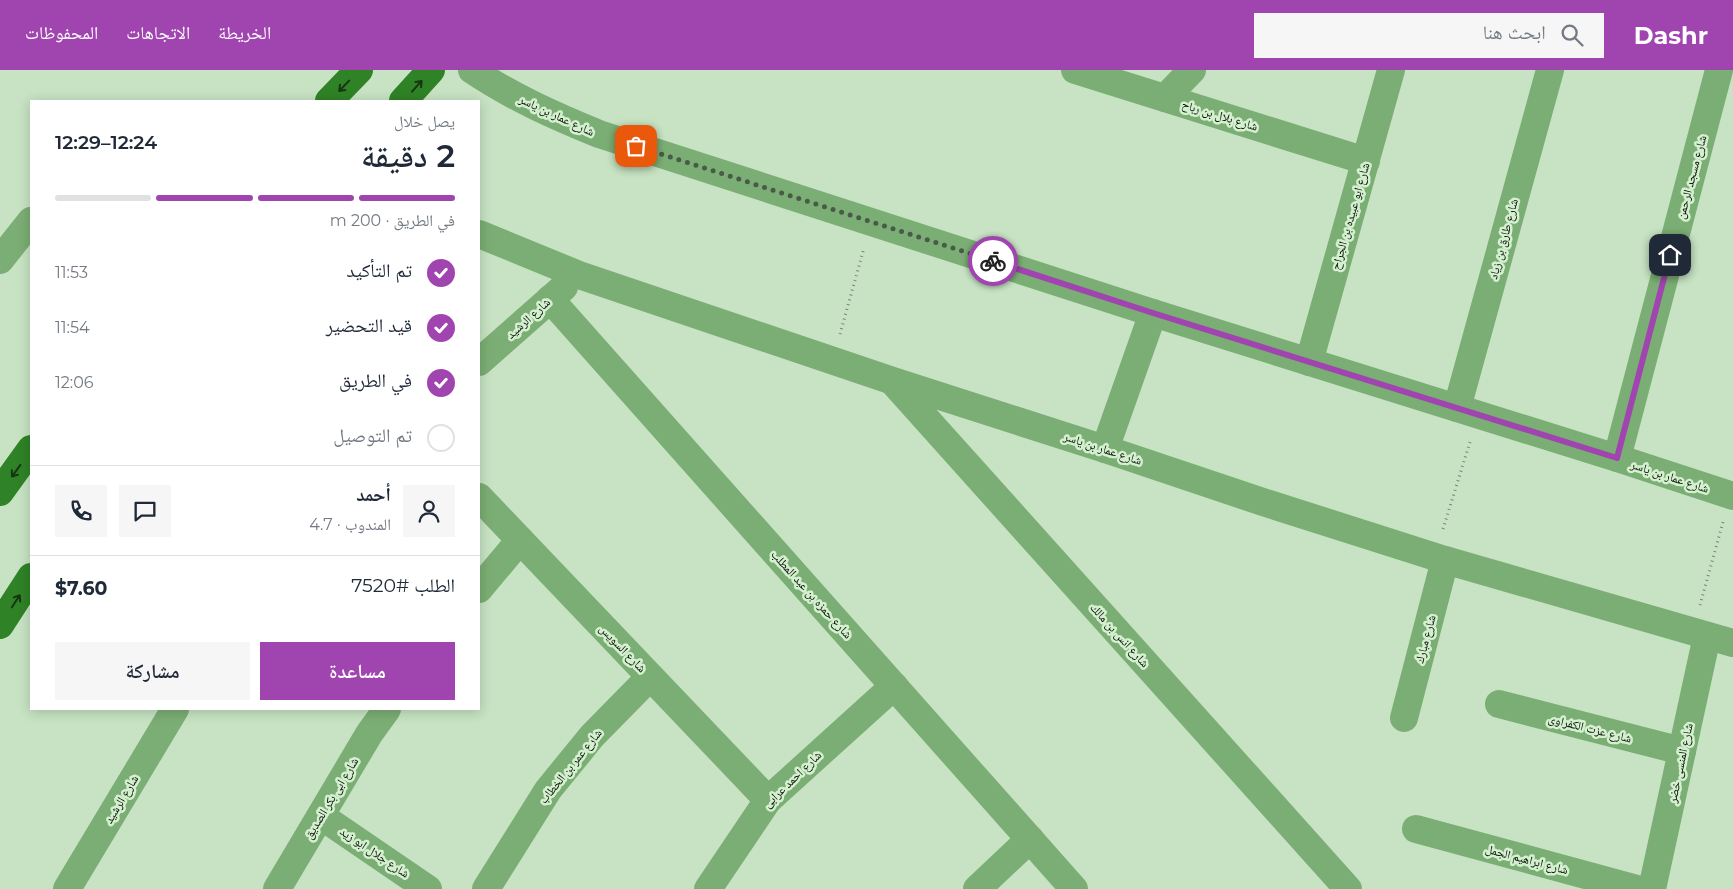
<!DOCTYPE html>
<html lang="ar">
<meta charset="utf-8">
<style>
body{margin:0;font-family:Montserrat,"Noto Naskh Arabic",sans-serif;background:#f6f6f7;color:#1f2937;direction:rtl;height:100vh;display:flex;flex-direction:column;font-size:19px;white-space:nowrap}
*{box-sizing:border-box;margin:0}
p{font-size:16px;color:#747a83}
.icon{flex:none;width:28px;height:28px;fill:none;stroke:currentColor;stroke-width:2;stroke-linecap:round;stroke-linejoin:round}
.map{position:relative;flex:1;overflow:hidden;direction:ltr}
.sheet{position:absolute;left:30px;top:30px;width:450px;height:610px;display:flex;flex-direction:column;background:#fff;border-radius:0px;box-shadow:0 2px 12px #0003;direction:rtl}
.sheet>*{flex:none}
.pin{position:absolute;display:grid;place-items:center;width:42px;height:42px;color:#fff;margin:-21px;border-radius:10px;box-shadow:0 2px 8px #0006}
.courier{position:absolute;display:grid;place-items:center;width:50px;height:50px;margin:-25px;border:4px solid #a045af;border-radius:50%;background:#fff;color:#222;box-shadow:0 1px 6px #0007}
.overview em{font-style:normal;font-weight:600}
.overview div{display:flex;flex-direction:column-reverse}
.overview{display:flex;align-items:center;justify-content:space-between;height:85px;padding:0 25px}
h1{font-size:32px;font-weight:600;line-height:38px}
.bar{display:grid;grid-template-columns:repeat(4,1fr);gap:8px 5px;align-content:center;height:60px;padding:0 25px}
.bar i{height:6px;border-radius:4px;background:#e0e1e3}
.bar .active{background:#a045af}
.bar p{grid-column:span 4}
.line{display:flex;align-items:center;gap:12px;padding:0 25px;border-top:1px solid #e0e1e3}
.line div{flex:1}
.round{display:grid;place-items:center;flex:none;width:52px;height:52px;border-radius:0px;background:#f6f6f7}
ol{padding:0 25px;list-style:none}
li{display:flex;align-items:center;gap:15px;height:55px}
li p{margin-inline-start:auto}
li .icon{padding:5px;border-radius:50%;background:#a045af;color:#fff;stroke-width:4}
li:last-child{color:#747a83}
li i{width:28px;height:28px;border:2px solid #e0e1e3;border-radius:50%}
.action{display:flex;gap:10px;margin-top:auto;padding:10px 25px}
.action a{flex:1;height:58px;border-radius:0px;background:#a045af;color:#fff;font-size:20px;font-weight:600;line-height:58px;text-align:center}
.action a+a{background:#f6f6f7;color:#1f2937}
header{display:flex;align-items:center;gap:30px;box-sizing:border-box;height:70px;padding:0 25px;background:#a045af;color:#fff}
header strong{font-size:24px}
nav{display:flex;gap:28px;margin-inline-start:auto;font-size:18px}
.search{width:350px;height:45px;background:#f6f6f7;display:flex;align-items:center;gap:12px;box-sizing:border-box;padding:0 18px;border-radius:0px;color:#747a83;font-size:19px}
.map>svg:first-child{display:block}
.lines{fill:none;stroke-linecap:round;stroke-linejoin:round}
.path{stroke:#748872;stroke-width:3;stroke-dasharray:1 4;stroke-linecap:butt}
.minor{stroke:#7bae74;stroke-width:28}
.major{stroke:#2f8226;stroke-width:28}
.oneway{stroke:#153811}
.done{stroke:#4a5a48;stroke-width:5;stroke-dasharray:0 9}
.route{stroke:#a045af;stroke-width:6}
.labels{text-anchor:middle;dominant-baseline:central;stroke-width:5;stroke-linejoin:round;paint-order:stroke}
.street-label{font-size:12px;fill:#071006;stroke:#d4f0cf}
</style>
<header>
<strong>Dashr</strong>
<div class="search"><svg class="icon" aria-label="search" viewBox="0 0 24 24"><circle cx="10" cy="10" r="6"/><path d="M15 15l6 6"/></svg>ابحث هنا</div>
<nav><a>الخريطة</a><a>الاتجاهات</a><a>المحفوظات</a></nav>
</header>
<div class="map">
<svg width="1733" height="819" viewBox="0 0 1733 819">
<rect width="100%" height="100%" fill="#c7e3c3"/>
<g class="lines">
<g class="path">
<polyline points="840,264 864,178"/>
<polyline points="1443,459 1470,372"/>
<polyline points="1700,535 1723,452"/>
</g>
<g class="minor">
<path d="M472,0C512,27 555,46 599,64L1153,243L1617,388L1733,426"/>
<polyline points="1075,0 1366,91"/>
<polyline points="1165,28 1192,0"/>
<polyline points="479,164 579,205 893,311 1105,379 1263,432 1445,490 1733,573"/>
<polyline points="0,190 31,151"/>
<polyline points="550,229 1074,819"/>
<polyline points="479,292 564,217"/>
<polyline points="1309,292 1391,0"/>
<polyline points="893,312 1348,819"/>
<polyline points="1457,338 1550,0"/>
<polyline points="1105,379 1153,243"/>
<polyline points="1617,388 1719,0"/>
<polyline points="479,427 768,730"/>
<polyline points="479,519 520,470"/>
<polyline points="1499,634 1682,681"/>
<polyline points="1404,648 1445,490"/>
<polyline points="321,746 428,819"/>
<polyline points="1416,759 1637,819"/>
<polyline points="67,819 175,639"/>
<polyline points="277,819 369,664 387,639"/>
<polyline points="486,819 548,720 592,666 650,607"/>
<polyline points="708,819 768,730 894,616"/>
<polyline points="977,819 1030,769"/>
<polyline points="1652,819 1707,566"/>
</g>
<g class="major">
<polyline points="329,31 359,0"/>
<polyline points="403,31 431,0"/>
<polyline points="0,422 31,379"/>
<polyline points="0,555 31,507"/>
</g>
</g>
<defs><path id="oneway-shaft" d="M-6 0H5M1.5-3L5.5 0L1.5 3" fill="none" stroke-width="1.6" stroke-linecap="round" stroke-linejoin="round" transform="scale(1.25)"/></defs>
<g class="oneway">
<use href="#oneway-shaft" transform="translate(344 16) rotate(134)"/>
<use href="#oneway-shaft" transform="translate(417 16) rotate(-48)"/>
<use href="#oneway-shaft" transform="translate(16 401) rotate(126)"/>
<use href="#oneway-shaft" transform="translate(16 531) rotate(-57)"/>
</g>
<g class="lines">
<polyline class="done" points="636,76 993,191"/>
<polyline class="route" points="993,191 1153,243 1617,388 1670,185"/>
</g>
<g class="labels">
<g class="street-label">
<text transform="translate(557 45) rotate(25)">شارع عمار بن ياسر</text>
<text transform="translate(1220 45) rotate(17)">شارع بلال بن رباح</text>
<text transform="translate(1691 107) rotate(-75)">شارع مسجد الرحمن</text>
<text transform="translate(1350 146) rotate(-74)">شارع ابو عبيده بن الجراح</text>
<text transform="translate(1503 169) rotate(-75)">شارع طارق بن زياد</text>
<text transform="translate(528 248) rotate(-42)">شارع الرشيد</text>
<text transform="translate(1103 378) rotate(18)">شارع عمار بن ياسر</text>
<text transform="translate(1670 406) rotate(18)">شارع عمار بن ياسر</text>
<text transform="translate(812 524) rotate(48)">شارع حمزه بن عبد المطلب</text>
<text transform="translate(1120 565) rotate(48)">شارع انس بن مالك</text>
<text transform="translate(1425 569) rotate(-75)">شارع مبارك</text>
<text transform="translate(623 578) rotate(46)">شارع السويس</text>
<text transform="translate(1590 658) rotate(14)">شارع عزت الكفراوى</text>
<text transform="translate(1680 693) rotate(-78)">شارع المنسى خضر</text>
<text transform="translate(570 696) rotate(-51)">شارع عمر بن الخطاب</text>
<text transform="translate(792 709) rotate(-44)">شارع احمد عرابى</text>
<text transform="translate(331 728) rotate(-59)">شارع ابى بكر الصديق</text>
<text transform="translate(121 729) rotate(-59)">شارع الرشيد</text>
<text transform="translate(375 782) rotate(34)">شارع جلال ابو زيد</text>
<text transform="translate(1527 789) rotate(15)">شارع ابراهيم الجمل</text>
</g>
</g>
</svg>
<div class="pin" style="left:636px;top:76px;background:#ea580c"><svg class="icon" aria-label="bag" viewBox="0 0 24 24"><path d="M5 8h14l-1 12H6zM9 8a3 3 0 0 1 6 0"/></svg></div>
<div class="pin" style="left:1670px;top:185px;background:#1f2937"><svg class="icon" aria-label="home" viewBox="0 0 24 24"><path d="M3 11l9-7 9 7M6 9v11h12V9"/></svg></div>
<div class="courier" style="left:993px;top:191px"><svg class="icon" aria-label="bike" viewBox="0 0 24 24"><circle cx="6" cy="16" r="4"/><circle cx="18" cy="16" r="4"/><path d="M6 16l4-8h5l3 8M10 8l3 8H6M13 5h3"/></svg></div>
<section class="sheet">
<div class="overview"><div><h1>2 دقيقة</h1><p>يصل خلال</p></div><em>12:24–12:29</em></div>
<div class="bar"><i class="active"></i><i class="active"></i><i class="active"></i><i></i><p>في الطريق · 200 m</p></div>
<ol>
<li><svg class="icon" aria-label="check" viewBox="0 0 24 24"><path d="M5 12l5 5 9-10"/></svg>تم التأكيد<p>11:53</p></li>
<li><svg class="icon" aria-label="check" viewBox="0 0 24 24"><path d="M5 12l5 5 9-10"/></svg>قيد التحضير<p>11:54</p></li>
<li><svg class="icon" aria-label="check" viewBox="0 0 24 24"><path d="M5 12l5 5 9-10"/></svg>في الطريق<p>12:06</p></li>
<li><i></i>تم التوصيل</li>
</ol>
<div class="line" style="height:90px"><a class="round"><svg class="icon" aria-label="person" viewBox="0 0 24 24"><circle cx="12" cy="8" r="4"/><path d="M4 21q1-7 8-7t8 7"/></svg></a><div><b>أحمد</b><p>المندوب · 4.7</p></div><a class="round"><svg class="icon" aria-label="chat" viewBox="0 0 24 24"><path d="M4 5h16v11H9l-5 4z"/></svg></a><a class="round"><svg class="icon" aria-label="phone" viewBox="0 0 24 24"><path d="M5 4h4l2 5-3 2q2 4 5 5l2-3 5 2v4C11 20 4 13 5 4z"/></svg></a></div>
<div class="line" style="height:65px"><div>الطلب #7520</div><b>$7.60</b></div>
<div class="action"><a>مساعدة</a><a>مشاركة</a></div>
</section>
</div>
